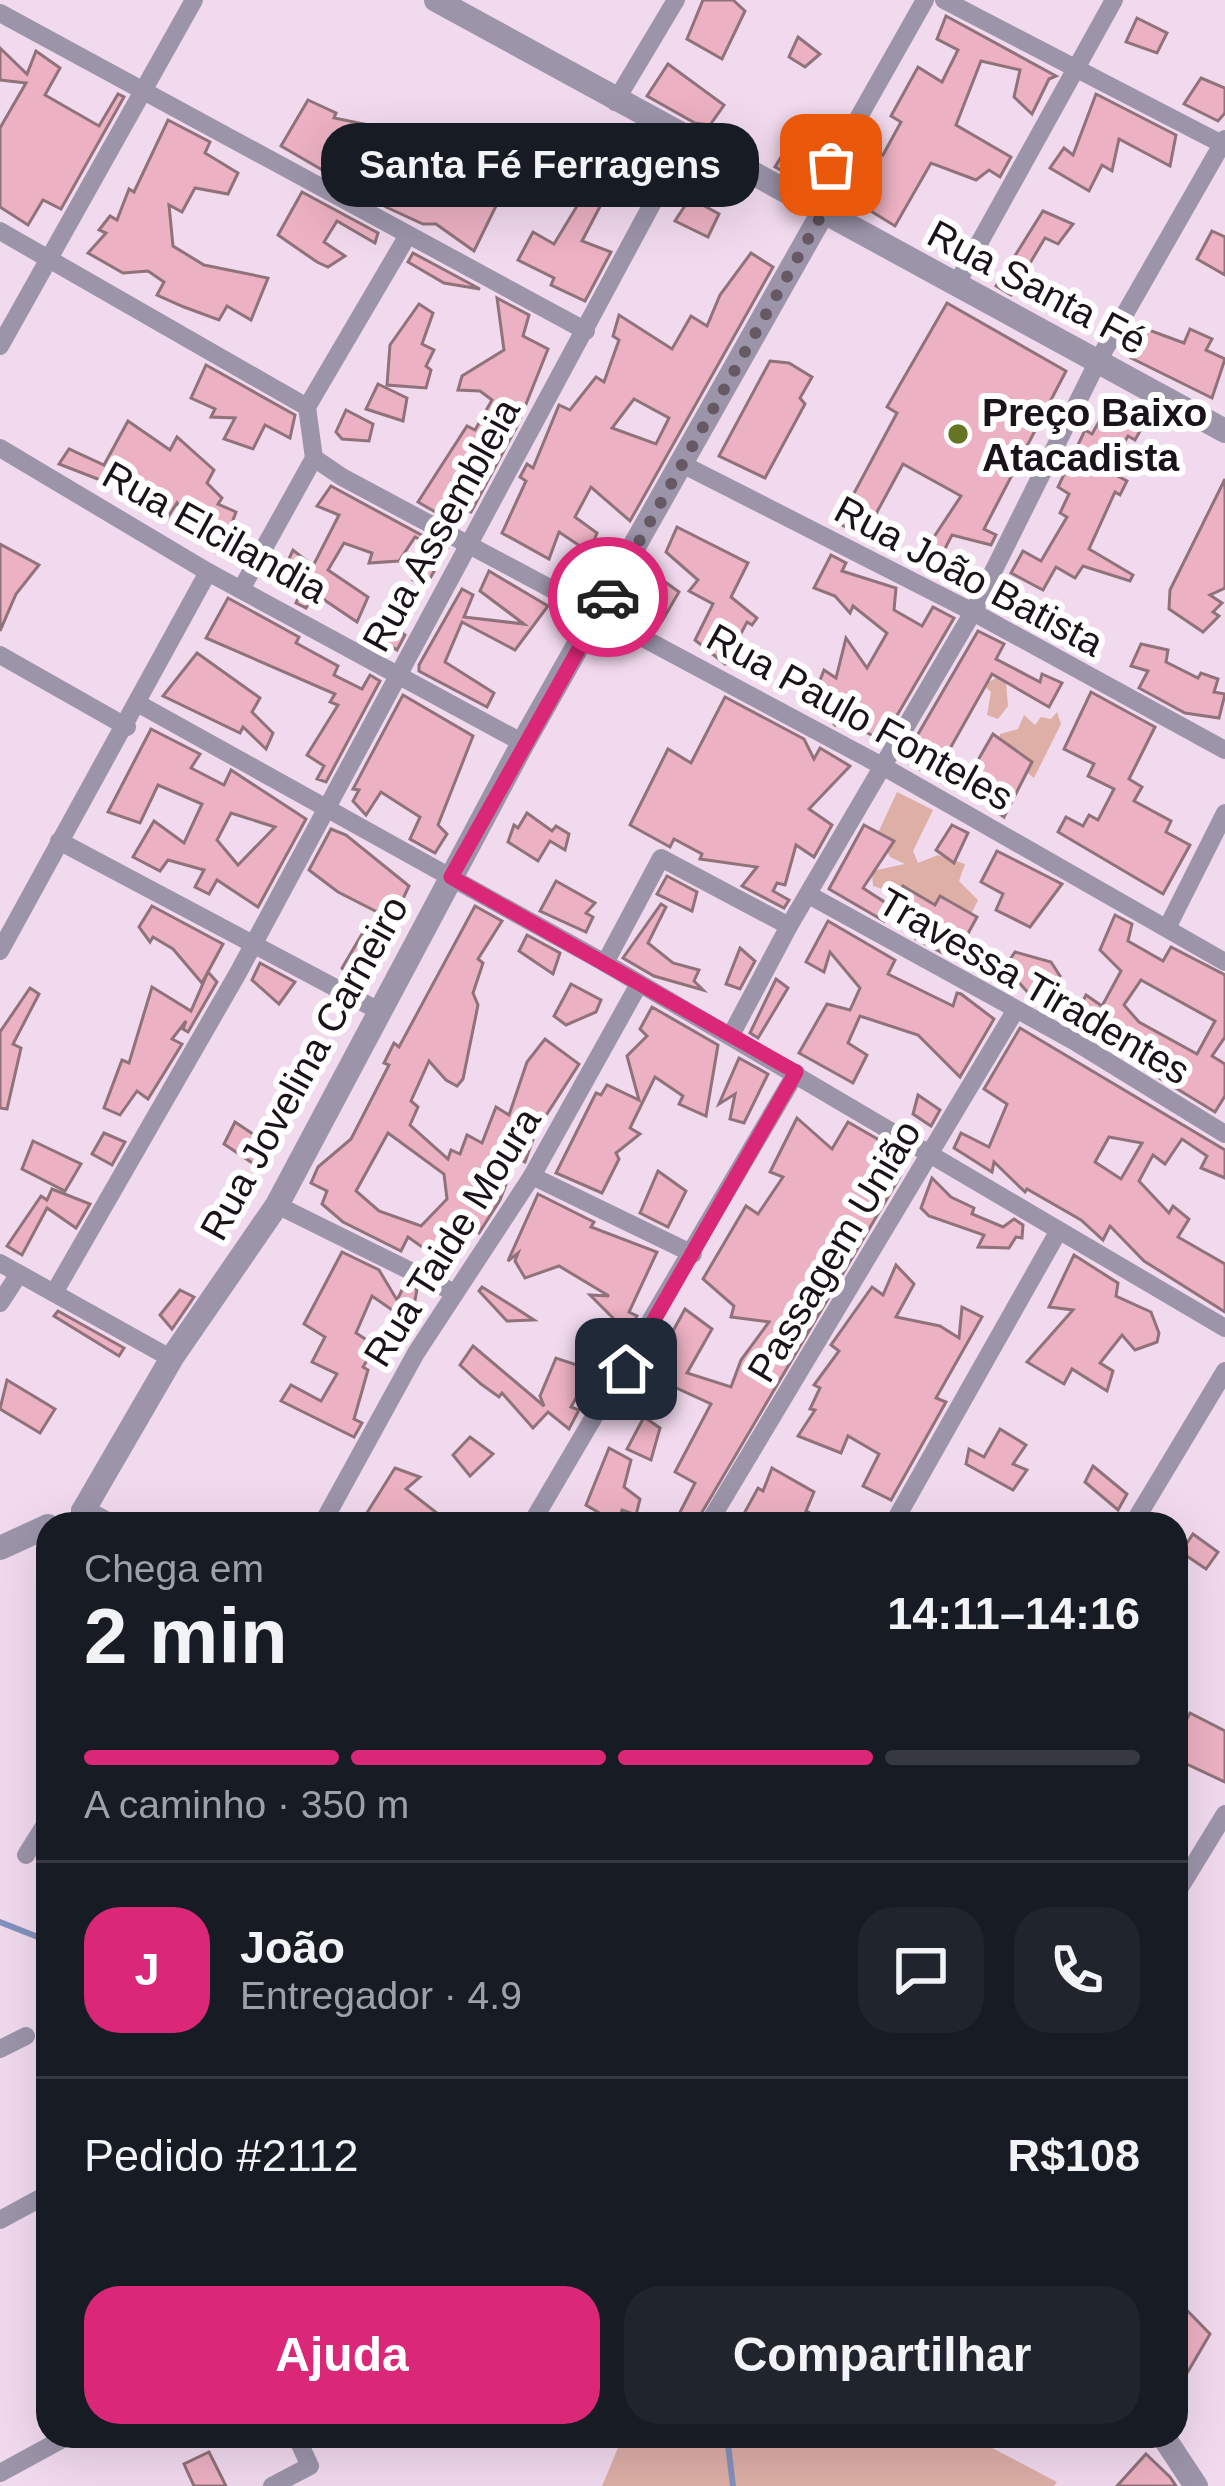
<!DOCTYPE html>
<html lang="pt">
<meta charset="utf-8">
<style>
body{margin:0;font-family:Arial,sans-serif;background:#20242c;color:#f1f3f6;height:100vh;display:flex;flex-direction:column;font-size:45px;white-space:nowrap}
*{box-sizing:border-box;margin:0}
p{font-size:39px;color:#9ea1a6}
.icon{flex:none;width:66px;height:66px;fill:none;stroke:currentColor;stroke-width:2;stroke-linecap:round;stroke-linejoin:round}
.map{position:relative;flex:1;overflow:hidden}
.sheet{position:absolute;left:36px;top:1512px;width:1152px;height:936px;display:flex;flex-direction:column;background:#171b24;border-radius:36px;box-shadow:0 12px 48px #0002}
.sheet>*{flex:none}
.pin{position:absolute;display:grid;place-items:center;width:102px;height:102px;color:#fff;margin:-51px;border-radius:24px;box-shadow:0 6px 18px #0006}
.courier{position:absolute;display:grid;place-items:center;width:120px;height:120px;margin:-60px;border:9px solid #db2777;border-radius:50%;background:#fff;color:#222;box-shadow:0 3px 15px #0007}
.bubble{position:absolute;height:84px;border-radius:36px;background:#171b24;box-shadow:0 12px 48px #0002;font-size:39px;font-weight:600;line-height:84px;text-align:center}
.headline em{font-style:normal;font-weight:600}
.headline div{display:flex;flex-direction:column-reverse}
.headline{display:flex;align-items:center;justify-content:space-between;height:204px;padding:0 48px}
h1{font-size:78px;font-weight:600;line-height:90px}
.bar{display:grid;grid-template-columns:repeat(4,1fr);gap:18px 12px;align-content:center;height:144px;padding:0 48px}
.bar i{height:15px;border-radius:9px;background:#363941}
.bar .selected{background:#db2777}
.bar p{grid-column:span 4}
.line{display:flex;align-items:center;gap:30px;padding:0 48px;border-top:3px solid #363941}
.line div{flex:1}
.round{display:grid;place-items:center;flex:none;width:126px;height:126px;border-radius:36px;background:#20242c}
.button{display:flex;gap:24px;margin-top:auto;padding:24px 48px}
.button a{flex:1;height:138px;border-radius:36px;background:#db2777;color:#fff;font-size:48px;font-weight:600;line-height:138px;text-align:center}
.button a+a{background:#20242c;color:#f1f3f6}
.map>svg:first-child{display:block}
.green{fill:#ddafa7}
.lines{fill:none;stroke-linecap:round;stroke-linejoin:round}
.stream{stroke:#8391bf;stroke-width:6}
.building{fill:#ecb1c2;stroke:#8f727a;stroke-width:3;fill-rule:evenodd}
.minor{stroke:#9c95aa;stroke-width:18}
.tertiary{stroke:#9c95aa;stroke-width:24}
.done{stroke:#665964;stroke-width:12;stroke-dasharray:0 21.6}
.route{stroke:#db2777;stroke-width:15}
.poi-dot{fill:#657523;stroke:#fff;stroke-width:4.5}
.labels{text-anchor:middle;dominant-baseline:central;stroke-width:12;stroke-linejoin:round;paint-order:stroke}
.street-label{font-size:39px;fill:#1b131a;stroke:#fff}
.poi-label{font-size:39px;font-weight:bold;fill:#1b131a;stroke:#fff;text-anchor:start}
</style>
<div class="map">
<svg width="1225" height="2486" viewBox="0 0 1225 2486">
<rect width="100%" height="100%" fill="#f2daee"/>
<g class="green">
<polygon points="996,678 1006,682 1008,706 998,719 987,715 991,692 983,685"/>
<polygon points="1057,712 1061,724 1034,778 999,751 1000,734 1018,729 1024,715 1035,725 1041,717 1051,719"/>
<polygon points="897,792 933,810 913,851 918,863 938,855 965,864 959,881 978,900 971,914 952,901 930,904 873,886 872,871 905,864 890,857 878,833"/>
<polygon points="623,2436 969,2436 1057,2482 1054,2486 602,2486"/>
</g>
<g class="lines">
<g class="stream">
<polyline points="0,1922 48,1941"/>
<polyline points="727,2436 733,2486"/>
</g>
</g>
<g class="building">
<polygon points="703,0 733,0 745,11 722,59 687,39"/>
<polygon points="946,16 1056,76 1049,79 1032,114 1014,97 1020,70 981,61 956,125 1011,157 1000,177 989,170 976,180 931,163 895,226 853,200 849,207 830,196 860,143 883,155 901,122 891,116 918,67 942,82 958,50 937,39"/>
<polygon points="1137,18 1167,33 1157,53 1126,42"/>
<polygon points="798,37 820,54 805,67 789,57"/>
<polygon points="0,48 27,74 36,51 60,68 45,95 99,126 118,94 124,97 61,209 43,200 28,225 0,207 0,128 26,83 0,80"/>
<polygon points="668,64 724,105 710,125 695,123 647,96"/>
<polygon points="1201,78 1225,88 1225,113 1218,121 1184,104"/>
<polygon points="1096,94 1176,135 1170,166 1119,139 1112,171 1102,165 1089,191 1050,168 1064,148 1073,155"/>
<polygon points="308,100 336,113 334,118 389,129 386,134 400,143 398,148 413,155 406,169 451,196 454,186 496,206 474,251 436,224 423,224 386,207 281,146"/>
<polygon points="168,120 210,142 205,153 238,173 228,194 195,188 182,212 169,205 173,246 204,265 268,278 251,320 227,306 219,320 184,307 157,295 164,282 148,271 123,273 88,253 106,233 99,230 110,216 117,220 129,189 134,192"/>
<polygon points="792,139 822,155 806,183 775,167"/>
<polygon points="588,188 606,195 582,241 611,252 585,301 551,285 554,278 518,260 533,232 554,244"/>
<polygon points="302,192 378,233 375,243 337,221 324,242 345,256 328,267 317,262 278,235"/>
<polygon points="690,198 719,214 708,237 675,221"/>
<polygon points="1043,211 1073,224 1058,244 1045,238 1011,295 996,286"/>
<polygon points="1212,231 1225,237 1225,275 1197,259"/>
<polygon points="413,253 480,289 444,283 408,262"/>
<path d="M751,253L773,267L630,521L591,487L575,517L597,533L589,552L559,532L549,559L502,533L526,481L520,477L527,464L533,468L559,405L570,410L596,377L604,382L619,340L613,336L619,315L672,349L691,316L707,326L720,295ZM634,399L669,418L656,444L612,428Z"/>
<polygon points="497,298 529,315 523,336 548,349 518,424 471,512 445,497 437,513 418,502 467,426 475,430 492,400 480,391 458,390 462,376 504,350"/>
<polygon points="947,303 1066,371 984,529 996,535 991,545 952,535 937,564 924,552 961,496 903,464 864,536 838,523 897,413 887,407"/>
<polygon points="419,304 433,313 422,344 434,350 426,366 431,370 426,388 387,385 390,345"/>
<polygon points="1190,329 1212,339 1206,350 1225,359 1212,398 1131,358 1149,330 1184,343"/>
<polygon points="770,361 789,363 812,377 800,398 805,404 765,478 719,456"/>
<polygon points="206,365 295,415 290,438 265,425 253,449 224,439 235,418 211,417 215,409 191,398"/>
<polygon points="378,384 407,398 403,421 366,409"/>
<polygon points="1114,395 1149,415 1135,440 1128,436 1108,471 1127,481 1120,495 1115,492 1089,549 1133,575 1130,581 1083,566 1075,578 1056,567 1043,590 1011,573 1023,551 1041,561 1067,517 1060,513 1069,494 1058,487 1085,430 1092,434"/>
<polygon points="346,410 373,424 369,441 342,439 336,432"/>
<polygon points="128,421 170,450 177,437 214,470 207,483 222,498 218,504 236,512 220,555 205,543 177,503 168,517 129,483 126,490 59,464 69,449 104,465"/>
<polygon points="1225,479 1225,588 1210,595 1222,603 1213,612 1219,616 1203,632 1169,609 1170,590"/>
<polygon points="331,486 425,537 423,541 415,537 399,561 369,563 372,553 344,543 328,570 368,597 357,622 314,593 306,608 296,603 301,591 278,582 293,550 313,566 339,515 317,506"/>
<polygon points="677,527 748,563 731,597 757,618 752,625 747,622 725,664 695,640 713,604 689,591 698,580 666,552"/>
<polygon points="426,537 447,549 425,587 413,580 425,559 417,559"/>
<polygon points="0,544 39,565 16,594 0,631"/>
<polygon points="831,555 846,563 842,571 896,588 894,610 922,626 933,607 954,618 882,741 839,717 835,725 812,701 824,670 836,678 846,638 867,668 887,633 853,606 850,613 835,596 814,588"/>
<polygon points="489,571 548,606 515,650 462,622 445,662 494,693 487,707 419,671 419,665 462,589 473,595 464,617 524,624 480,591"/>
<polygon points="654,574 679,592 662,621 633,607"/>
<polygon points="228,598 299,637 296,643 338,666 334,675 362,689 370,675 380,681 326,782 317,779 324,766 307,755 338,705 330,702 335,694 206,638"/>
<polygon points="389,624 405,635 397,650 382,640"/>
<polygon points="978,631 1004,644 996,659 1040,682 1042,674 1062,683 1049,707 992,674 934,777 903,760"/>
<polygon points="1141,644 1168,650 1166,662 1198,678 1201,673 1218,679 1214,692 1225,694 1219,718 1185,713 1139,688 1148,671 1131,666"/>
<polygon points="197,653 260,698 252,712 273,733 266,749 243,727 240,733 163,696"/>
<polygon points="1091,692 1155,727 1129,779 1142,787 1134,801 1171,821 1166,832 1190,845 1163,894 1058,832 1066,817 1083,826 1089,815 1098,820 1114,789 1088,776 1094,764 1064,749"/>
<polygon points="403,695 473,736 438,825 447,834 435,853 410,839 420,817 381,792 366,815 353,801 359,790 353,789"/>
<polygon points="725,697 804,739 814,759 820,748 850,766 809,809 832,825 814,857 796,845 785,885 777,883 773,891 789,900 784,908 742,886 757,867 700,859 702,854 674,839 670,847 630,825 668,749 691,763"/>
<path d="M151,729L200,754L191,768L224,785L231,770L306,819L258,907L217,880L209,894L195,887L204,870L168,860L160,871L133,857L154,821L184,843L202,804L158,785L140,823L108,812ZM231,813L275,827L238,865L217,840Z"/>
<polygon points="993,734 1032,762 1004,817 962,788"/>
<polygon points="527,813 552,831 556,826 569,834 565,850 550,841 538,861 508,842 514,825 518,828"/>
<polygon points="864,825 894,841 863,888 889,905 884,921 829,889"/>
<polygon points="952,825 968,833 954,863 936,850"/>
<polygon points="331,829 346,835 409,886 393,920 338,892 309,870"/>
<polygon points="997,851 1062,884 1030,927 996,910 1003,894 981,882"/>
<polygon points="667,876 697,892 692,911 657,894"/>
<polygon points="556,881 595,903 586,913 593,917 586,932 540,911"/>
<polygon points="903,886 935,905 940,896 977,917 954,959 916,939 929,915 896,901"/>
<polygon points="661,904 666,907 648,943 673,963 699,970 694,981 703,990 654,976 623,958"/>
<polygon points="152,906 223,944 202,983 173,949 153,937 150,942 139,927"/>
<path d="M475,906L502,921L478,959L483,963L473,993L478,1005L463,1079L457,1086L446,1080L429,1061L411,1101L418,1107L410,1125L448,1159L451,1150L460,1154L467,1135L482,1143L496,1107L509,1115L527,1062L545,1039L579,1064L536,1131L525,1162L516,1158L500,1200L479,1233L462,1224L439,1259L408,1237L401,1251L343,1222L322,1204L327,1191L311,1183L318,1167L351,1139L389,1065L384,1063L394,1043L399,1047ZM388,1133L444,1174L447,1199L421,1226L379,1211L356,1191Z"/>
<path d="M1115,915L1132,924L1128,941L1163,961L1171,947L1225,975V1037L1212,1056L1225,1064V1096L1215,1112L1071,1024L1086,995L1102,1006L1121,971L1100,950ZM1141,980L1215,1021L1197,1054L1139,1022L1124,1005Z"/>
<polygon points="828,921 895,960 888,974 953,1006 957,993 961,994 994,1019 960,1077 918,1035 860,1016 848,1043 867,1055 853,1083 799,1053 827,1004 850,1010 860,988 830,952 824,972 806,962"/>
<polygon points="368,924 379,946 353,980 342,968"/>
<polygon points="527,935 560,953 553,974 519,951"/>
<polygon points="740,948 755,961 740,989 726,984"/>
<polygon points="1015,952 1051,962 1060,976 1041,1007 1005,967"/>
<polygon points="260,963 295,982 279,1004 252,980"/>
<polygon points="208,972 217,982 188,1032 183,1029 186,1021 172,1039 182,1044 148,1099 137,1091 120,1115 104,1108 122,1060 129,1063 152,987 191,1011"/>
<polygon points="776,979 788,988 758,1038 750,1033"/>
<polygon points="571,984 601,1000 596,1012 566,1025 554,1016"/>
<polygon points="30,988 39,994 13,1044 21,1048 7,1109 0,1108 0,1032"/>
<polygon points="652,1007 718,1045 706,1116 679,1104 683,1096 655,1077 630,1128 640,1134 616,1153 619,1159 602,1193 556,1173 596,1093 601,1095 607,1085 639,1100 627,1056 647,1036 640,1029"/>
<path d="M1020,1028L1225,1150V1178L1201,1168L1207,1156L1182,1139L1165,1164L1153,1155L1139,1181L1169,1213L1173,1206L1189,1219L1178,1237L1225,1264V1312L1144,1261L1110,1226L1103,1240L1081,1220L1027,1189L1025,1192L994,1162L992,1172L954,1148L961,1133L989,1147L1007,1104L984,1089ZM1109,1137L1142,1143L1121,1179L1095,1162Z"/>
<polygon points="739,1058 768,1074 744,1123 730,1119 735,1094 719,1104"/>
<polygon points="918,1095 940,1110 931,1126 913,1114"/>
<polygon points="797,1118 832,1149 848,1122 893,1148 887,1165 901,1175 695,1524 674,1524 695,1483 675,1472 711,1404 657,1379 656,1362 685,1309 712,1329 687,1373 731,1387 741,1360 769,1322 731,1317 734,1306 703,1279 746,1206 758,1214 783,1177 770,1172"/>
<polygon points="235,1122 268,1144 257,1166 224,1144"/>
<polygon points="104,1133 125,1142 112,1165 92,1154"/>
<polygon points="33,1141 81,1164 65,1191 22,1169"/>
<polygon points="658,1171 686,1191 668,1227 640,1213"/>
<polygon points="932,1178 951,1197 974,1208 972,1214 1003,1227 1014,1219 1023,1225 1022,1238 1016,1237 1009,1248 978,1247 984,1235 929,1216 921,1208"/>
<polygon points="52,1189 90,1204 76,1228 47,1208 22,1255 7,1246 41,1196 47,1200"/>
<polygon points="538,1194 594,1222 591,1227 657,1252 629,1312 637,1316 628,1333 590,1295 609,1296 559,1266 525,1278 515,1261 518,1253 508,1261"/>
<polygon points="342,1252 379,1270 397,1300 405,1284 417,1289 411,1323 372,1296 356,1333 376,1346 363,1367 368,1370 354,1419 362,1423 354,1437 281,1401 291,1385 321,1401 337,1374 312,1362 325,1337 304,1324"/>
<polygon points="1074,1255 1118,1283 1116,1296 1151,1312 1159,1333 1157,1342 1135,1350 1122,1335 1100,1363 1113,1371 1107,1391 1072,1369 1064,1384 1027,1362 1073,1310 1049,1307"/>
<polygon points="896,1265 914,1284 896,1317 940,1326 959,1338 962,1307 982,1317 936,1398 946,1402 891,1500 863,1486 879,1454 848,1436 841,1453 798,1436 815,1410 810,1409 820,1388 814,1385 839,1351 831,1345 872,1287 883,1295"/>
<polygon points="482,1287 514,1307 534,1320 507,1321 479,1291"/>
<polygon points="180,1290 194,1297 172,1329 160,1315"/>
<polygon points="58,1311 124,1348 119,1356 54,1316"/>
<polygon points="473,1346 544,1406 540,1396 556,1358 592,1370 571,1407 579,1410 569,1429 548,1412 533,1428 502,1393 499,1397 481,1384 460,1365"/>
<polygon points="7,1380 55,1409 40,1433 0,1409"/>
<polygon points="644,1417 660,1428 651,1460 627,1449"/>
<polygon points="1000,1429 1026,1445 1013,1464 1027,1470 1013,1490 966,1464 969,1449 984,1457"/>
<polygon points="470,1437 493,1454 470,1476 453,1455"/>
<polygon points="609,1448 631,1460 624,1487 640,1499 636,1515 622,1510 618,1524 586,1505"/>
<polygon points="1093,1466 1127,1494 1118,1510 1085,1482"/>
<polygon points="395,1468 420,1477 406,1489 451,1524 422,1524 413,1516 407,1524 360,1524"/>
<polygon points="772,1468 814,1492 806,1511 834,1524 751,1524 741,1519 758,1488 763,1491"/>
<polygon points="1193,1534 1218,1552 1206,1569 1181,1552"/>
<polygon points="1190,1713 1225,1731 1225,1782 1176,1759 1176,1740"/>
<polygon points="1176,2299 1210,2334 1176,2392"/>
<polygon points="209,2452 226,2486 194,2486 184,2464"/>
<polygon points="1146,2454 1170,2477 1176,2486 1117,2486"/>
</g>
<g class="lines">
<g class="minor">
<polyline points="944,0 1222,144"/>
<polyline points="0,13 586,331"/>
<polyline points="615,102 676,0"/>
<polyline points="808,207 925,0"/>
<polyline points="0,231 307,407"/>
<polyline points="957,283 1114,0"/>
<polyline points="0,346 194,0"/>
<polyline points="307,407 314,458 342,477 884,767 1225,962"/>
<polyline points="307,407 408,235"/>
<polyline points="0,448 208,572 523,743"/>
<polyline points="680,463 973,612 1225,750"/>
<polyline points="243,586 314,458"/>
<polyline points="0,655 127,727"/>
<polyline points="139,704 605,963 1225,1328"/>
<polyline points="59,841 379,1011"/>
<polyline points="809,895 1074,1041 1225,1134"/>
<polyline points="1167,928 1225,813"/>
<polyline points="0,951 208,572"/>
<polyline points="605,963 661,858 789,926"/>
<polyline points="731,1035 789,926 973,612 1098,361 1225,139"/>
<polyline points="532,1176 693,1254"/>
<polyline points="277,1205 455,1293"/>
<polyline points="0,1263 172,1359"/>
<polyline points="54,1293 238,973 686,141"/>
<polyline points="0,1303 19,1274"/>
<polyline points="322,1524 416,1353 532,1176 639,984"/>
<polyline points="531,1524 796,1073"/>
<polyline points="708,1524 1015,1011"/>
<polyline points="893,1524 1058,1232"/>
<polyline points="1133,1524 1225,1371"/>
<polyline points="26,1855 48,1820"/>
<polyline points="1176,1894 1225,1814"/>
<polyline points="0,2049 26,2036"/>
<polyline points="0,2220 48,2194"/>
<polyline points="0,2473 68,2436"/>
<polyline points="272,2486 310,2466 296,2436"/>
</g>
<g class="tertiary">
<polyline points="436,0 1225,431"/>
<polyline points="83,1511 173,1356 277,1205 523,743 822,214"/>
<polyline points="83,1511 107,1524"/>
<polyline points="0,1548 48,1526"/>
<polyline points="1163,2436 1196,2486"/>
</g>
</g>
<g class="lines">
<polyline class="done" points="608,597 822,214 808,206 831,165"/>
<polyline class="route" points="608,597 451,877 796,1072 626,1369"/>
</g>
<circle class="poi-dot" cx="958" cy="434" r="12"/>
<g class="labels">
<g class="street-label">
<text transform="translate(1037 287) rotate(28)">Rua Santa Fé</text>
<text transform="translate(441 525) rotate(-61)">Rua Assembleia</text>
<text transform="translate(215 532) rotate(29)">Rua Elcilandia</text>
<text transform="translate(969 576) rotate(28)">Rua João Batista</text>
<text transform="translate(860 717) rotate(29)">Rua Paulo Fonteles</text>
<text transform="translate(1034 986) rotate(30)">Travessa Tiradentes</text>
<text transform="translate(304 1068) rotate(-61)">Rua Jovelina Carneiro</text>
<text transform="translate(452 1237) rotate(-58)">Rua Taide Moura</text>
<text transform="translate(834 1251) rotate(-59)">Passagem União</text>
</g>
<g class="poi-label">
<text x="982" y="412">Preço Baixo<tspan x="982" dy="45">Atacadista</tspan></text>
</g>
</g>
</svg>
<div class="pin" style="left:831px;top:165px;background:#ea580c"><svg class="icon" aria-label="bag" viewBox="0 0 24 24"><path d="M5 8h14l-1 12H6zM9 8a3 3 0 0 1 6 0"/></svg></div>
<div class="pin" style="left:626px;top:1369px;background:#1f2937"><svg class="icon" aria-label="home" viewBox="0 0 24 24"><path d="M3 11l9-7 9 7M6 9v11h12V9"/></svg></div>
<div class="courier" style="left:608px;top:597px"><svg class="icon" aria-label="car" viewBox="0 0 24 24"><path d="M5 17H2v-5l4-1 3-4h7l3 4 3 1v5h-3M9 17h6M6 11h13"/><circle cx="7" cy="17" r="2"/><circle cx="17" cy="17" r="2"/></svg></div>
<div class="bubble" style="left:321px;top:123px;width:438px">Santa Fé Ferragens</div>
<section class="sheet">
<div class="headline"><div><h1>2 min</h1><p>Chega em</p></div><em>14:11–14:16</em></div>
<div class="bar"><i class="selected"></i><i class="selected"></i><i class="selected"></i><i></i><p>A caminho · 350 m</p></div>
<div class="line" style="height:216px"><b class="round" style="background:#db2777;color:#fff">J</b><div><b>João</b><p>Entregador · 4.9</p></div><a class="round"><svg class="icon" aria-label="chat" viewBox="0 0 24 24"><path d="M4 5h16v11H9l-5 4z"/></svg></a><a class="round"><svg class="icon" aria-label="phone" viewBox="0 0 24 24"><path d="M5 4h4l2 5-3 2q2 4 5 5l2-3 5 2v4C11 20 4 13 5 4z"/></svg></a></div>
<div class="line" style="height:156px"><div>Pedido #2112</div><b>R$108</b></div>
<div class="button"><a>Ajuda</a><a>Compartilhar</a></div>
</section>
</div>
